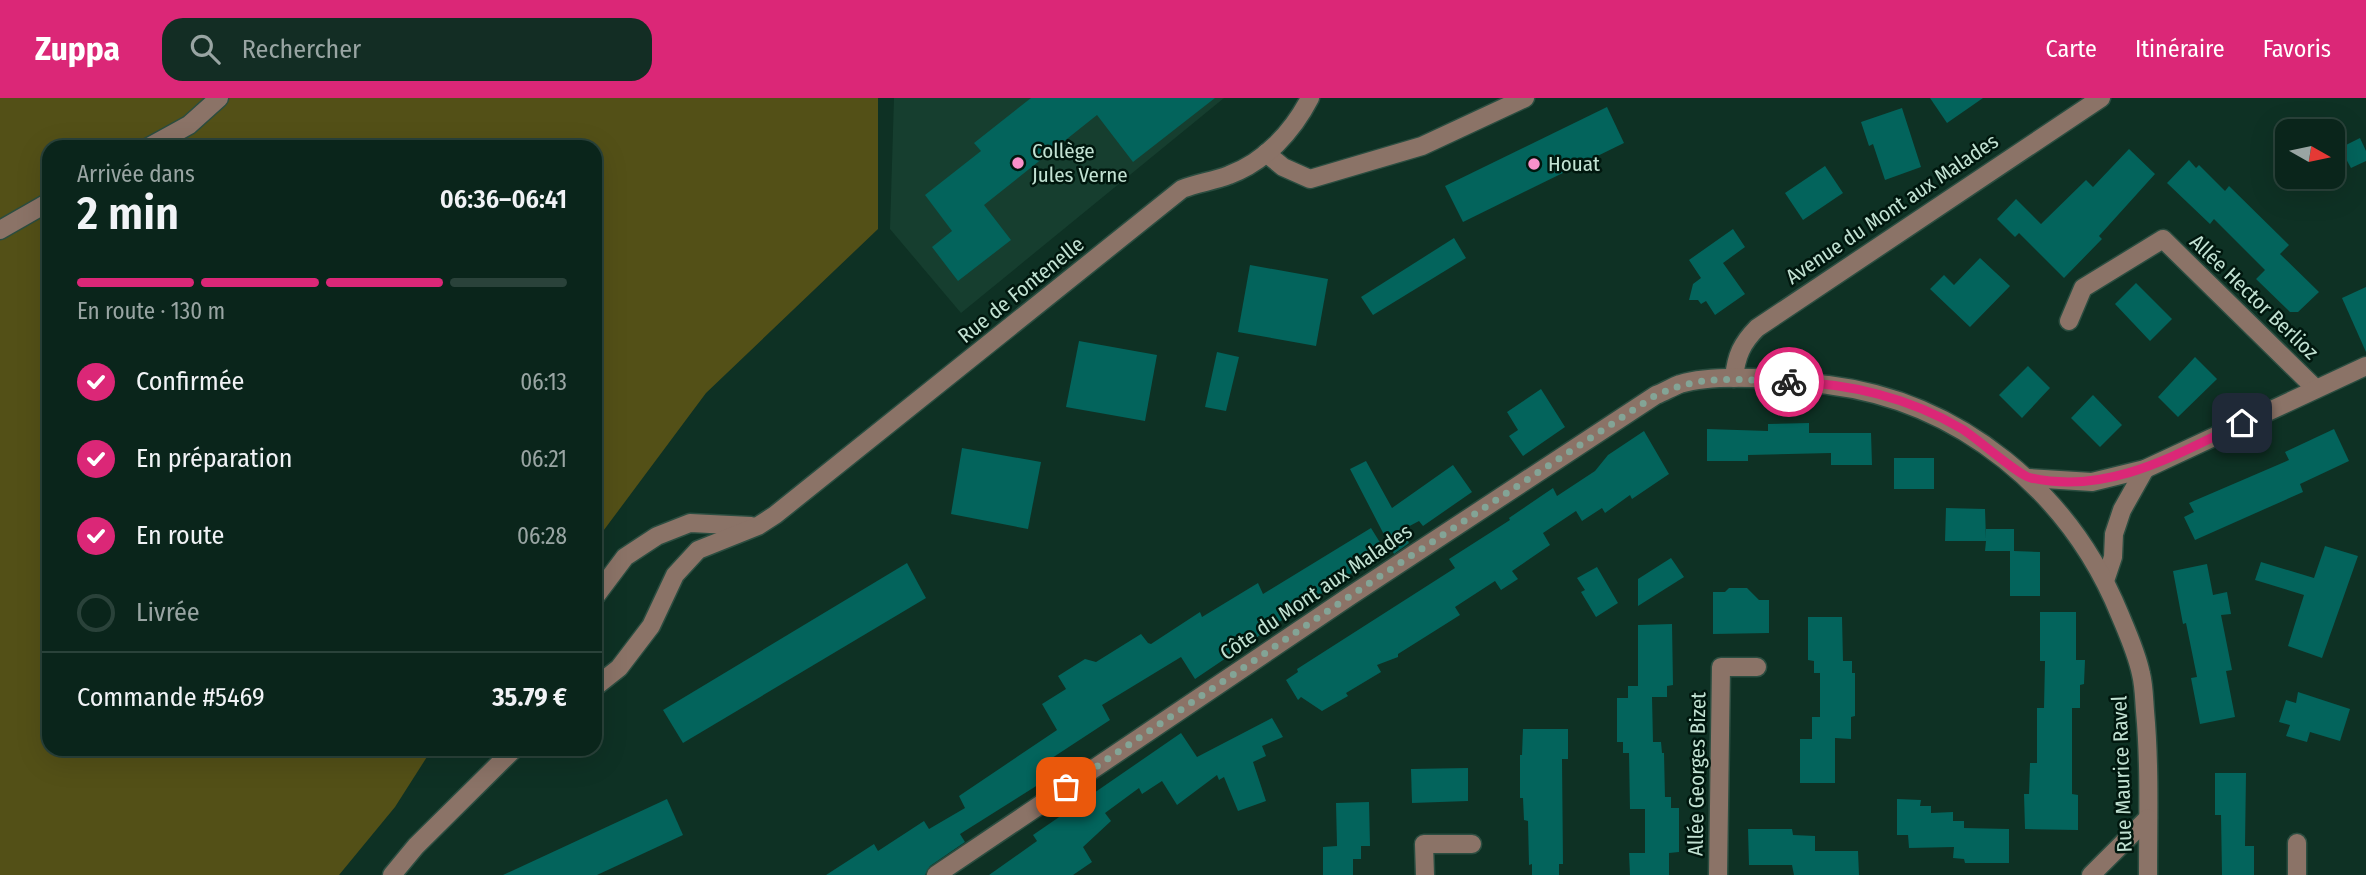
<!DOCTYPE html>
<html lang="fr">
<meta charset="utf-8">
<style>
body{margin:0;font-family:"Fira Sans Condensed",sans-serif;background:#132d24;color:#f1f3f6;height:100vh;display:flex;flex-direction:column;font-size:26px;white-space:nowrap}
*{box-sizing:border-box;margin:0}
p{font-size:23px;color:#99a5a3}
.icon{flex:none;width:38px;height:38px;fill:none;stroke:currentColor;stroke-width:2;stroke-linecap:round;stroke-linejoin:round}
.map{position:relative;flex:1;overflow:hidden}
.side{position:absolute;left:42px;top:42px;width:560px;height:616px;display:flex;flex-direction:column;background:#0a251b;border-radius:21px;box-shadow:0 7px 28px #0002,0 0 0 2px #2a423a}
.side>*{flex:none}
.needle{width:46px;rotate:99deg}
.fabs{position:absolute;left:2275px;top:21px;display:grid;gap:14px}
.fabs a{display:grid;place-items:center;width:70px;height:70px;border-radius:14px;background:#0a251b;box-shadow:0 7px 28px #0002,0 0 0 2px #2a423a;font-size:35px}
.pin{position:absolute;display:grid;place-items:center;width:60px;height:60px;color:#fff;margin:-30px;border-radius:14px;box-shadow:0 4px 10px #0006}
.courier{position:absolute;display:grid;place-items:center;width:70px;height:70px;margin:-35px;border:5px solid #db2777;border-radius:50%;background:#fff;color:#222;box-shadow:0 2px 9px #0007}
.headline em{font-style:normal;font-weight:600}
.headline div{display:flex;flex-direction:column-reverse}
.headline{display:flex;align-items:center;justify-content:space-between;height:119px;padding:0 35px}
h1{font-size:46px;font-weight:600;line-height:52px}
.bar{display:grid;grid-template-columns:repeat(4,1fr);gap:10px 7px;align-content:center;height:84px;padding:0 35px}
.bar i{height:9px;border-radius:5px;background:#2a423a}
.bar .selected{background:#db2777}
.bar p{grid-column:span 4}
.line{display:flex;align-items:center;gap:18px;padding:0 35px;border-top:2px solid #2a423a}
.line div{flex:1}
ol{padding:0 35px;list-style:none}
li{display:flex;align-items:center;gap:21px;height:77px}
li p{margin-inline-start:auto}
li .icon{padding:7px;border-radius:50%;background:#db2777;color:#fff;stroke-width:4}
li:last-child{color:#99a5a3}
li i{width:38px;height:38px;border:4px solid #2a423a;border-radius:50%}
header{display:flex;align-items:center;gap:42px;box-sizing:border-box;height:98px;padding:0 35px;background:#db2777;color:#fff}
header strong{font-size:33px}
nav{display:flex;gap:38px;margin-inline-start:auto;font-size:24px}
.search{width:490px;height:63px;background:#132d24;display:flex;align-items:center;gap:18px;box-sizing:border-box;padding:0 24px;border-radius:21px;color:#99a5a3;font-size:26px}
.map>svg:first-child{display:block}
.built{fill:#163e2f}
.forest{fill:#535017}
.building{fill:#03645c}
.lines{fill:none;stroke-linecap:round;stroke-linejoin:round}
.minor-casing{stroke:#2b4d40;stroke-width:21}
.minor{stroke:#8b7367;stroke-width:18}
.done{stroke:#83a496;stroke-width:7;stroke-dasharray:0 12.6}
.route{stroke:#db2777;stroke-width:9}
.poi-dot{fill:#f990ca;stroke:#00170e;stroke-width:2.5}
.labels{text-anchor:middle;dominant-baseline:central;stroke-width:5;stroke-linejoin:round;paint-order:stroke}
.poi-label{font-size:21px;fill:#c2e2d3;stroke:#00170e;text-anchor:start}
.street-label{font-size:21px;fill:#c2e2d3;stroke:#00170e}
</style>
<header>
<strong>Zuppa</strong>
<div class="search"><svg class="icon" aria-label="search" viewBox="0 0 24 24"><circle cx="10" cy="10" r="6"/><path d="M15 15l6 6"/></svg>Rechercher</div>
<nav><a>Carte</a><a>Itinéraire</a><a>Favoris</a></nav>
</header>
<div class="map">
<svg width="2366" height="777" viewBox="0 0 2366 777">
<rect width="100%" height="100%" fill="#0e3124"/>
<polygon class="built" points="894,0 1224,0 961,215 890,131"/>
<polygon class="forest" points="0,0 878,0 878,131 706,295 595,444 595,49 49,49 49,651 432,651 395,709 339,777 0,777"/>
<g class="building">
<polygon points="1031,0 1215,0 1133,64 1097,17 984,107 1011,142 958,183 932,149 952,133 925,97 981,53 974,45"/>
<polygon points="1930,0 1983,0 1947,25"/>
<polygon points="1607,9 1624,45 1463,124 1445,88"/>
<polygon points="1902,10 1921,69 1885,82 1873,46 1869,48 1861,24"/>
<polygon points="2360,40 2366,53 2366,63 2351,70 2340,50"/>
<polygon points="2129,51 2155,76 2099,138 2102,141 2064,180 2019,135 2015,139 1997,121 2016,101 2041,126 2086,82 2093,89"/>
<polygon points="2189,62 2196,70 2199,67 2225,93 2229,88 2289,147 2280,156 2319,194 2298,214 2290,214 2256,181 2265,172 2214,121 2210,126 2167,85"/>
<polygon points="1825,68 1843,95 1803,122 1785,95"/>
<polygon points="1733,131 1745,149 1723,165 1745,196 1715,217 1706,203 1701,206 1698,202 1689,202 1693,186 1701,180 1689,162"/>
<polygon points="1454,140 1466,160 1373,217 1361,199"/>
<polygon points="1980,160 2010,188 1970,229 1930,191 1944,177 1954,187"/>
<polygon points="1250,167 1328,181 1316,248 1238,234"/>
<polygon points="2136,185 2172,221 2150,243 2115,206"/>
<polygon points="2366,189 2366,254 2342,200"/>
<polygon points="1079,243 1157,257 1145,323 1066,309"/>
<polygon points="1217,254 1239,259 1226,313 1205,309"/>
<polygon points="2195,259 2217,281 2178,319 2158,299"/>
<polygon points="2028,268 2050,290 2022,320 1999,297"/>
<polygon points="1541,291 1565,329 1523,358 1509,338 1518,332 1507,314"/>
<polygon points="2093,297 2122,327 2100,349 2071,320"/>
<polygon points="1809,325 1809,335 1871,335 1872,367 1831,367 1831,355 1748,357 1748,363 1707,363 1707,331 1768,333 1768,326"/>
<polygon points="2334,331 2349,363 2300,386 2303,394 2195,442 2184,419 2194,414 2189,405 2289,362 2285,354"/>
<polygon points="1644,333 1669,376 1632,401 1630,397 1605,415 1602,410 1582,423 1576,413 1543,435 1550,447 1512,473 1518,481 1501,492 1495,483 1455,509 1460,517 1398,556 1398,559 1377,567 1381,574 1346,595 1348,598 1322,613 1301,599 1298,602 1286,582 1298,574 1297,571 1455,470 1449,461 1510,422 1509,420 1553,390 1557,398 1595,373 1608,357"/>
<polygon points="962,350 1041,364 1028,431 951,416"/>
<rect x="1894" y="360" width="40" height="31"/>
<polygon points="1366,363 1392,410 1453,367 1472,394 1423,428 1419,423 1402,432 1409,445 1394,456 1350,371"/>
<polygon points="1946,410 1985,411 1986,441 1986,431 2014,431 2014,453 2040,454 2040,498 2010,498 2010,453 1985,453 1986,443 1945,443"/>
<polygon points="1371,430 1384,451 1358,467 1359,470 1195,581 1181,559 1102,607 1110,622 1052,660 1060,673 960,736 965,744 930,768 925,777 826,777 874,746 878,753 924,723 929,731 965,710 959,698 1057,632 1042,606 1066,591 1058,578 1085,561 1096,564 1141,536 1148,545 1151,546 1200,514 1202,519 1258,485 1263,496"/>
<polygon points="2325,448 2358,458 2322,560 2288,548 2304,497 2255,482 2261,464 2314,480"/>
<polygon points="1671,460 1684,479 1638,508 1638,481"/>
<polygon points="907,465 926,500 683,645 663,612"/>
<polygon points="2207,466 2213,497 2227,494 2231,516 2221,517 2232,572 2226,573 2235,619 2200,626 2191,580 2197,579 2186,525 2183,526 2173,473"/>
<polygon points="1597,469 1618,505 1596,519 1581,494 1585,492 1577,480"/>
<polygon points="1729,490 1747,490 1759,502 1769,502 1769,535 1713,536 1713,494 1725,494"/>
<polygon points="2040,514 2076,514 2076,562 2085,562 2084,586 2080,587 2080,610 2072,610 2072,696 2078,697 2078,732 2025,731 2024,696 2029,696 2030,665 2037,665 2037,610 2044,610 2045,563 2040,563"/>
<polygon points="1808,519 1842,519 1843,563 1852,563 1852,575 1855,575 1855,618 1851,619 1851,641 1835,640 1835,685 1800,685 1800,641 1812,641 1812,619 1820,619 1820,575 1814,575 1814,563 1808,562"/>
<polygon points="1672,526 1673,587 1667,588 1667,599 1652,599 1653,644 1661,644 1662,655 1664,655 1665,699 1671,699 1671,710 1679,710 1679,754 1669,755 1669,777 1630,777 1629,755 1645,755 1645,711 1630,711 1629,655 1623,655 1623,644 1617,644 1617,600 1628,600 1628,588 1638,588 1638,527"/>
<polygon points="2298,594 2350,611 2340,643 2310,634 2307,644 2286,638 2290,627 2279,624 2286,602 2296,605"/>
<polygon points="1272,620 1283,639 1262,648 1266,658 1253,664 1266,703 1238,713 1224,679 1219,682 1217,677 1177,707 1162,683 1142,696 1139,690 1105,715 1111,723 1083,749 1092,764 1073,777 989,777 1037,743 1033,737 1181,635 1197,659"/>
<polygon points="1523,631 1568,631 1568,661 1562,661 1563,766 1559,766 1559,777 1532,777 1532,766 1529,767 1528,723 1524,722 1523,700 1520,700 1520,657 1522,657"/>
<polygon points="1468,670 1468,703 1412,705 1411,671"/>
<polygon points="2215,675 2246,675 2245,748 2254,748 2254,777 2222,777 2221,717 2215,717"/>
<polygon points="667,701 683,737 597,777 503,777"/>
<polygon points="1897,701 1921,702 1920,708 1931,708 1931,715 1953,714 1953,723 1964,723 1964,730 2009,731 2009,765 1965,765 1964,761 1953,760 1954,749 1909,750 1908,737 1897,737"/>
<polygon points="1369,704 1370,748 1361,748 1361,761 1353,761 1353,777 1323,777 1323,749 1337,748 1336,705"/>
<polygon points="1748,731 1792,731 1793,737 1815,738 1815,753 1858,753 1859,777 1794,777 1792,767 1749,767"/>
</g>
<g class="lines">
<g class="minor-casing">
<g id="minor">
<polyline points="149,49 189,27 219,0"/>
<polyline points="1266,55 1283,69 1310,81 1422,48 1525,0"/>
<polyline points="0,132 49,104"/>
<polyline points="2069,223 2083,190 2163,141 2316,291"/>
<path d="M1734,280C1736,258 1742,245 1757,230L2101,0"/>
<polyline points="2028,380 2092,384 2145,371 2366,268"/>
<polyline points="2105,483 2113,459 2114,436 2122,412 2145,371"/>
<polyline points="595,499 625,459 657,438 690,425 751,428"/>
<path d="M595,589L619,570L651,528L675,477L698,452L758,428L775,417L1182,91C1197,85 1214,83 1229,77C1265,64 1293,33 1310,0"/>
<polyline points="2297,745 2297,777"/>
<polyline points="392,777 416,748 514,651"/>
<path d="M936,777L1350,498L1656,297C1664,294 1672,289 1680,286C1720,274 1786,282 1828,287C1960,303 2070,394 2120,517C2128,536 2137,556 2141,576C2144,588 2144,601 2145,613C2150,668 2148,722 2148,777"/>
<polyline points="1425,777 1424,746 1472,746"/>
<polyline points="1718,777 1721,569 1757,569"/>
<polyline points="2091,777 2148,720"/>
</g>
</g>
<use href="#minor" class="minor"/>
</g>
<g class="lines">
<path class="done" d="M1066,689L1350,498L1656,297C1706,275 1737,282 1789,284"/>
<path class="route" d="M1789,284C1849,285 1910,300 1962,331C1977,340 2019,378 2031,380C2109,397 2175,357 2242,325"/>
</g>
<g class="poi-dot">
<circle cx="1018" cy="65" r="7"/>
<circle cx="1534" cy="66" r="7"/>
</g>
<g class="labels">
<g class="poi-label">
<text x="1032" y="53">Collège<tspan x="1032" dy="24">Jules Verne</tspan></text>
<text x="1548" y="66">Houat</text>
</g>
<g class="street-label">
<text transform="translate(1892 111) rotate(-34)">Avenue du Mont aux Malades</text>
<text transform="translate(1021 192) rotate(-39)">Rue de Fontenelle</text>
<text transform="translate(2254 199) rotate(44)">Allée Hector Berlioz</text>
<text transform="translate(1316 494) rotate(-34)">Côte du Mont aux Malades</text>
<text transform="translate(1697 676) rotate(-89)">Allée Georges Bizet</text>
<text transform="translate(2122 676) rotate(-92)">Rue Maurice Ravel</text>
</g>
</g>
</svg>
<div class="fabs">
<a><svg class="needle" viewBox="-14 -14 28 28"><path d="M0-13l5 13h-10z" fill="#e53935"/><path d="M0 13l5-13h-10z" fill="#99a5a3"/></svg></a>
</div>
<div class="pin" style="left:1066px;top:689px;background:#ea580c"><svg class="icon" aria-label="bag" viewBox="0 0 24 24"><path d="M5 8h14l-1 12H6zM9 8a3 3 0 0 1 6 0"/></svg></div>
<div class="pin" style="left:2242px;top:325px;background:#1f2937"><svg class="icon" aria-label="home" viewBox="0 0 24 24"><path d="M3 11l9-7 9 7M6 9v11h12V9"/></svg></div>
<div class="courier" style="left:1789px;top:284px"><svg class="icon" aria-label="bike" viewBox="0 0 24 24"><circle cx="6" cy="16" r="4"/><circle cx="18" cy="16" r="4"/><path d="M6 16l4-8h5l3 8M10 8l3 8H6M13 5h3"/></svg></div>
<section class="side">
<div class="headline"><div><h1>2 min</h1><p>Arrivée dans</p></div><em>06:36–06:41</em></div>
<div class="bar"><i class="selected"></i><i class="selected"></i><i class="selected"></i><i></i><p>En route · 130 m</p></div>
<ol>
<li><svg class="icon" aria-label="check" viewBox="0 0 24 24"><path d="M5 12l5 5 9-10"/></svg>Confirmée<p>06:13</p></li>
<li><svg class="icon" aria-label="check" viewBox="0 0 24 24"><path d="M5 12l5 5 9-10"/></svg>En préparation<p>06:21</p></li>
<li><svg class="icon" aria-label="check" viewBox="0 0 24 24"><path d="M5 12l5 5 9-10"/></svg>En route<p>06:28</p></li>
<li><i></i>Livrée</li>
</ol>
<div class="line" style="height:91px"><div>Commande #5469</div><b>35.79 €</b></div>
</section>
</div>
